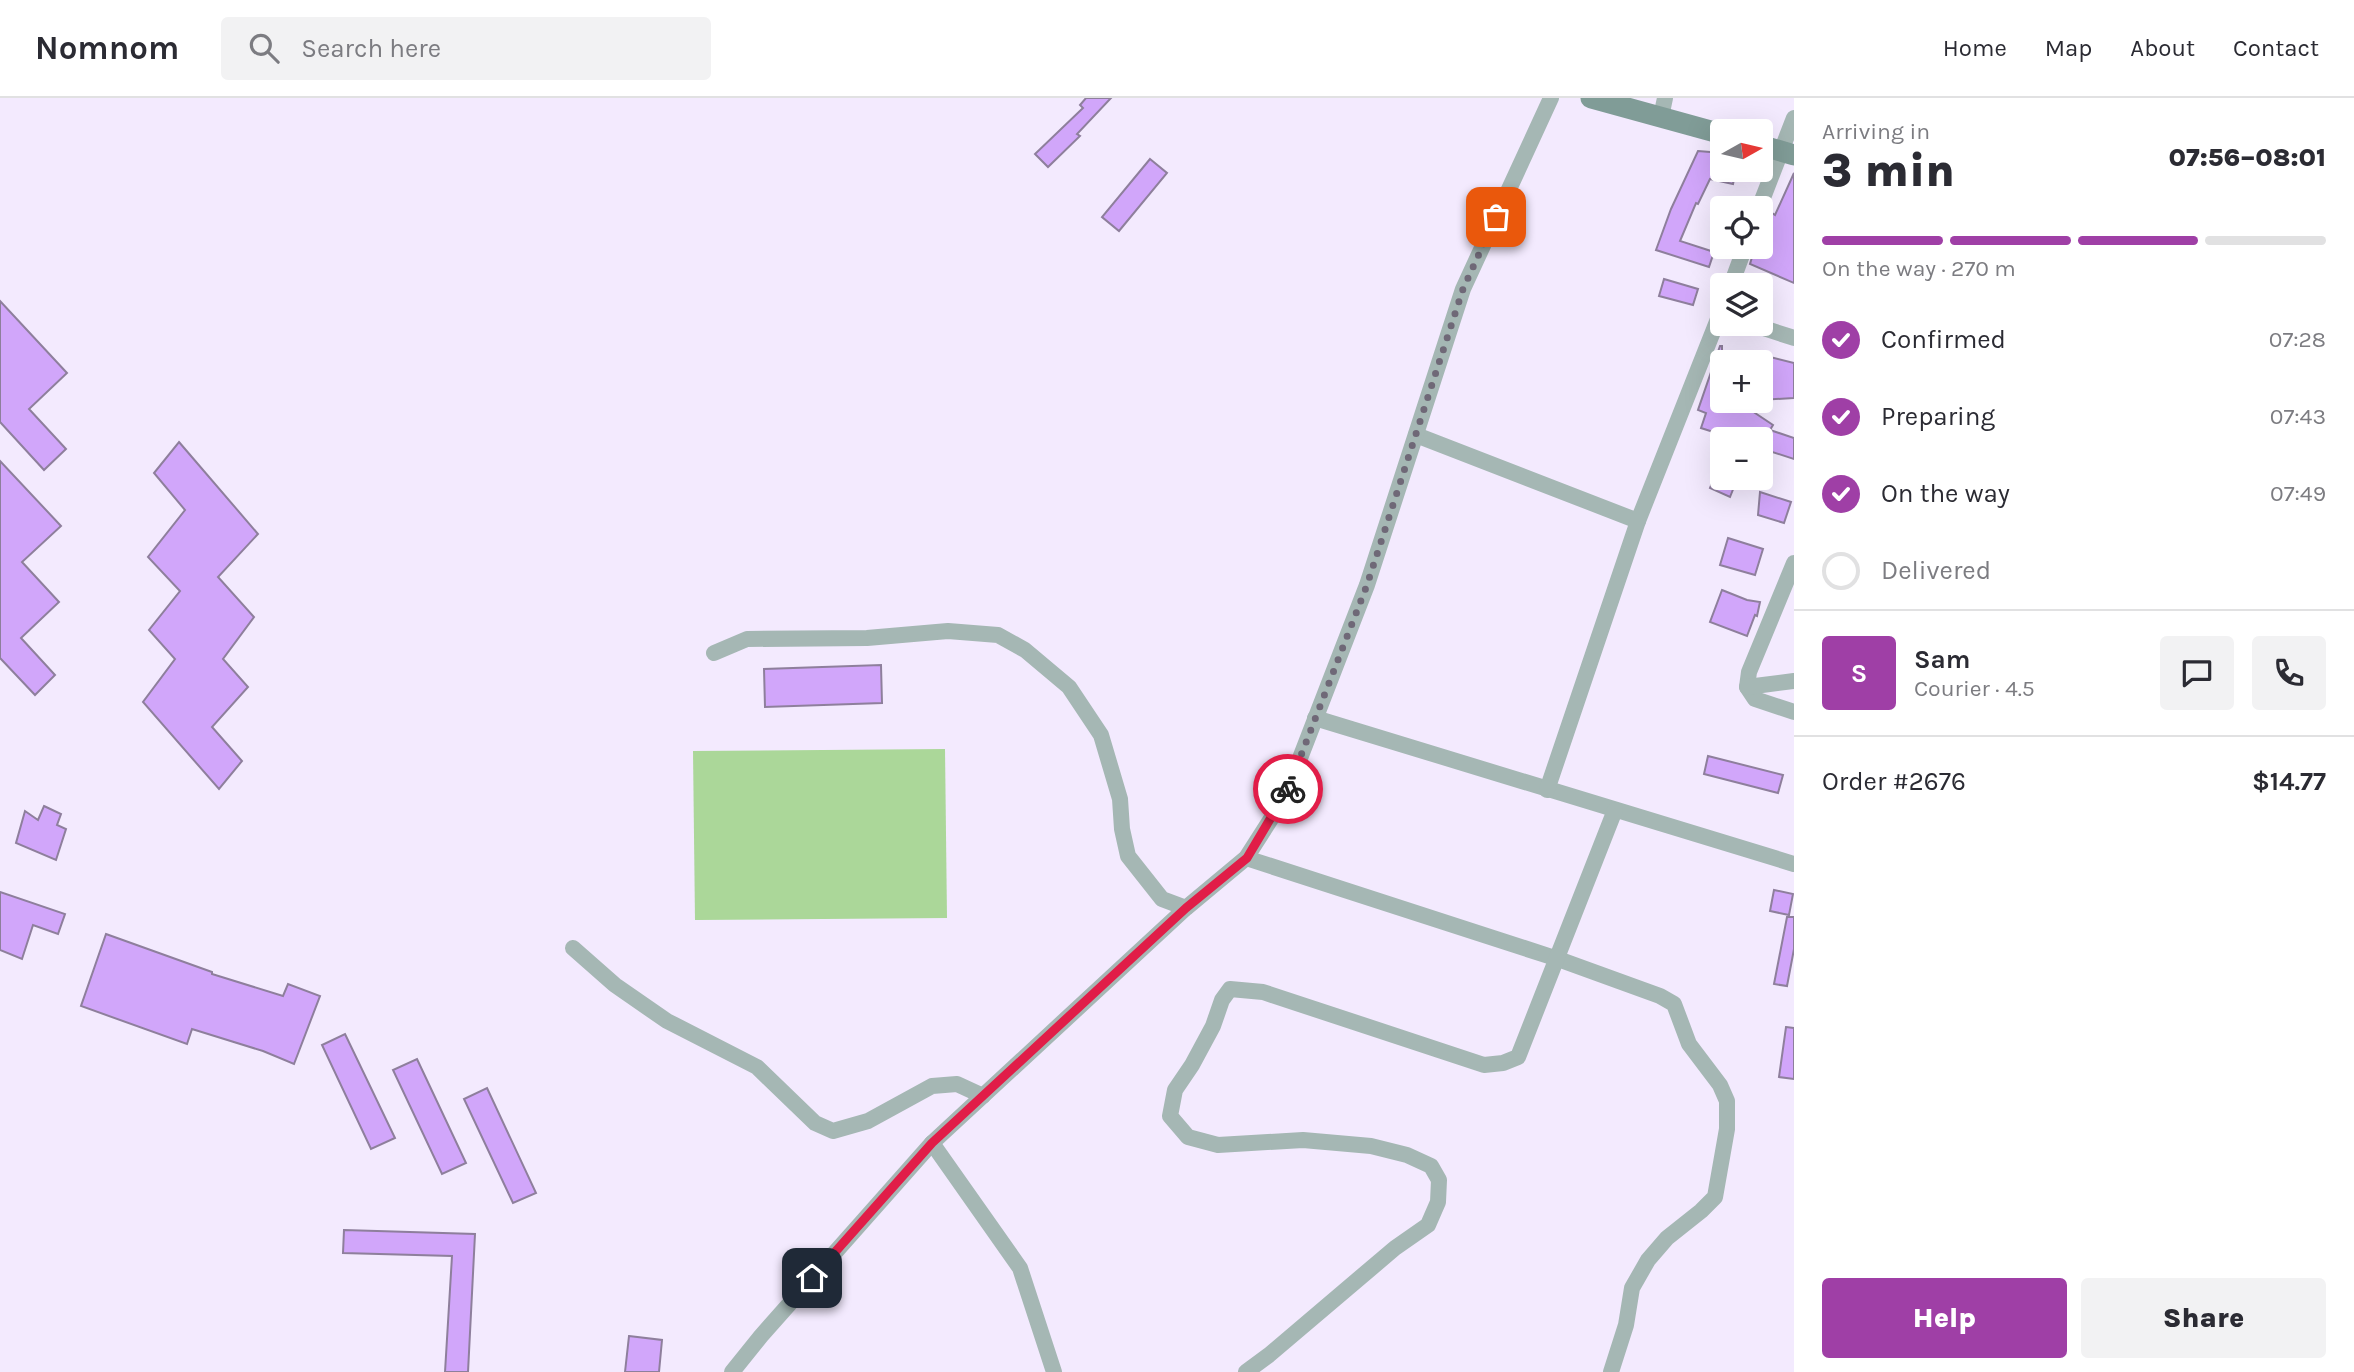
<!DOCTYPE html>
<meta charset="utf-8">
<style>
body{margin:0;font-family:Karla,sans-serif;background:#f2f2f3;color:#2b2b33;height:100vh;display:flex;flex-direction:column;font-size:26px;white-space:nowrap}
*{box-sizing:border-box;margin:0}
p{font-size:23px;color:#7c7c81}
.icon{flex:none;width:38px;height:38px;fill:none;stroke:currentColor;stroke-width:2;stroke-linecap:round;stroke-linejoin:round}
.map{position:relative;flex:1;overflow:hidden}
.sheet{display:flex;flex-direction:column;background:#fff;width:560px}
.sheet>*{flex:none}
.needle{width:46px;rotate:82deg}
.fabs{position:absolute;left:1710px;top:21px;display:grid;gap:14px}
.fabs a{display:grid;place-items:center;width:63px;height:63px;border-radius:7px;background:#fff;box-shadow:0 7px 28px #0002;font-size:35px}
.pin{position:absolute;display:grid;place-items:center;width:60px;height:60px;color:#fff;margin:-30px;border-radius:14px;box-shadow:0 4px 10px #0006}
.courier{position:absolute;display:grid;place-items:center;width:70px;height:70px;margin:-35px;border:5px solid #e11d48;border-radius:50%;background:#fff;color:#222;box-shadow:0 2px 9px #0007}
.head em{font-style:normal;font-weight:800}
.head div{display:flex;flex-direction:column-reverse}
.head{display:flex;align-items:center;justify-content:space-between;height:119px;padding:0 28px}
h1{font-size:46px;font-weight:800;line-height:52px}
.bar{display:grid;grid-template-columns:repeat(4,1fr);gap:10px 7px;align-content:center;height:84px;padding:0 28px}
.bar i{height:9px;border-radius:5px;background:#e1e1e2}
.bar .current{background:#9f3fa6}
.bar p{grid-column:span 4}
.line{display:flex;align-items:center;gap:18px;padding:0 28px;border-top:2px solid #e1e1e2}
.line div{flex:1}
.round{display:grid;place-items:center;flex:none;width:74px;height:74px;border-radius:7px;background:#f2f2f3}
ol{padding:0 28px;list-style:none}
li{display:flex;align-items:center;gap:21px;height:77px}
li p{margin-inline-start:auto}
li .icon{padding:7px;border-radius:50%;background:#9f3fa6;color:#fff;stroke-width:4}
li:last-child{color:#7c7c81}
li i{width:38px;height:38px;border:4px solid #e1e1e2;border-radius:50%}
.cta{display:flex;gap:14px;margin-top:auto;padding:14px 28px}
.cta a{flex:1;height:80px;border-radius:7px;background:#9f3fa6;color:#fff;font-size:28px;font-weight:800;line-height:80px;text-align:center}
.cta a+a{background:#f2f2f3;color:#2b2b33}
header{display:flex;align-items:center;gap:42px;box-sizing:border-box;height:98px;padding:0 35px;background:#fff;border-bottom:2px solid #e1e1e2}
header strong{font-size:33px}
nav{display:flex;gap:38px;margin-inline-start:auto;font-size:24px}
.search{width:490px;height:63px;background:#f2f2f3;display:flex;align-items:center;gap:18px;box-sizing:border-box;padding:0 24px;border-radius:7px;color:#7c7c81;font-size:26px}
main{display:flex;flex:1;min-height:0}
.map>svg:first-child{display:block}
.green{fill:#abd799}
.building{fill:#d1a6fa;stroke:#8e7f9c;stroke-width:2}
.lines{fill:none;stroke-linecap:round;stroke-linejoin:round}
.street{stroke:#a5b7b4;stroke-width:16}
.secondary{stroke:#809c97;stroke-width:21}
.done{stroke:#6f6877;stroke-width:7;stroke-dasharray:0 12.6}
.route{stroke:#e11d48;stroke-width:9}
</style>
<header>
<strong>Nomnom</strong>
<div class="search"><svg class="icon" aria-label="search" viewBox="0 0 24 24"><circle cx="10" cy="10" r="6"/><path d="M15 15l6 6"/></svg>Search here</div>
<nav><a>Home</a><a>Map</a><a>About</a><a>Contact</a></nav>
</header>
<main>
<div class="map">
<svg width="1794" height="1274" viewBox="0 0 1794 1274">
<rect width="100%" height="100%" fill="#f3eafe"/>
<polygon class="green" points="945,651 947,820 695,822 693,653"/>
<g class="building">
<polygon points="1086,0 1111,0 1077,36 1080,38 1048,69 1035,56 1083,10 1080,7"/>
<polygon points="1698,53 1722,55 1722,72 1736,72 1733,86 1710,81 1698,106 1696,105 1680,143 1714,154 1709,169 1656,152 1671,111"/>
<polygon points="1150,61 1167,75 1119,133 1102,119"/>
<polygon points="1794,75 1794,185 1750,166 1755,149 1760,149 1760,137 1772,115 1775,117"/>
<polygon points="1664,181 1698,191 1693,207 1659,198"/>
<polygon points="0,203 67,275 29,311 66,351 44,372 0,324"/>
<polygon points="1720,248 1722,248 1722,303 1737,303 1773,327 1770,332 1794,340 1794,361 1760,350 1760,341 1721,341 1723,337 1701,330 1706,315 1698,312"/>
<polygon points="1766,258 1794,265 1794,300 1760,302 1760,280"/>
<polygon points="179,344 258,436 218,479 254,519 223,561 248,589 212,629 242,663 219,691 143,604 175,561 149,532 180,493 148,459 185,412 154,375"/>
<polygon points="0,363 61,428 22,464 59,504 21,540 55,577 35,597 0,560"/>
<polygon points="1716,375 1722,377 1722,380 1736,384 1730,399 1710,390"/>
<polygon points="1760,394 1791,404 1784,425 1758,417"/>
<polygon points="1728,440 1763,451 1755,477 1720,467"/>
<polygon points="1722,492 1747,502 1760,504 1757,518 1755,517 1747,538 1710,524"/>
<polygon points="881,567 882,605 765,609 764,571"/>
<polygon points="1708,658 1783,677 1778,695 1704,676"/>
<polygon points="44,708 61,716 57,727 66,731 56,762 16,745 25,713 38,722"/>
<polygon points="1774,792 1793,796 1789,817 1770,813"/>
<polygon points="0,794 65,816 58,836 33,827 22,861 0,852"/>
<polygon points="1787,819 1794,819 1794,851 1787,888 1774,886"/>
<polygon points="106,836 212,874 212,876 283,898 288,886 320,898 294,966 263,953 192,931 187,946 81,908"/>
<polygon points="1786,929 1794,930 1794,981 1779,979"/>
<polygon points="345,936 395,1040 371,1051 322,947"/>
<polygon points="417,961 466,1065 442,1076 393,972"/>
<polygon points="487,990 536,1095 513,1105 464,1001"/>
<polygon points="344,1132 475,1136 468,1274 445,1274 452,1158 343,1155"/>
<polygon points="629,1238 662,1242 659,1274 625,1274"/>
</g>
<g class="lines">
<g class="street">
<polyline points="1661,19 1665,0"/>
<polyline points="1759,110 1794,20"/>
<polyline points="1731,187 1745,149"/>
<polyline points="1751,226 1794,240"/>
<polyline points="1416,337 1638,423"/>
<polyline points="1794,465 1749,574 1747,589 1755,601 1794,614"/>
<polyline points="714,555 747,541 867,540 948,533 998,537 1025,552 1069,589 1101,637 1120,701 1122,731 1128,758 1162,801 1186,810"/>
<polyline points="1747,589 1794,583"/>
<polyline points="1315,620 1794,766"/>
<polyline points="1547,692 1638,423 1722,211"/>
<polyline points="1246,760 1558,861 1660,898 1674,906 1689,946 1720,987 1727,1003 1727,1031 1715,1099 1701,1113 1667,1140 1648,1162 1632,1190 1626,1227 1611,1274"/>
<polyline points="573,850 615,887 667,923 757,969 815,1025 833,1033 868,1023 932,988 957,986 983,998"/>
<polyline points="932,1045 1020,1170 1054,1274"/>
<polyline points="732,1274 761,1238 932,1045 1186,810 1246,760 1285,699 1367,487 1463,191 1551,0"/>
<polyline points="1246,1274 1269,1257 1395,1150 1428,1127 1438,1104 1439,1082 1431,1068 1407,1057 1371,1048 1303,1042 1218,1047 1188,1039 1170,1018 1175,992 1192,967 1213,928 1222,902 1230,891 1263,894 1484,967 1503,965 1518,959 1615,712"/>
</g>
<g class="secondary">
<polyline points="1591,0 1722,36"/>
<polyline points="1760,47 1794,57"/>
</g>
</g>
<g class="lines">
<polyline class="done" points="1288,691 1367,487 1463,191 1496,119"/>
<polyline class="route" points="812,1180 932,1045 1186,810 1247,760 1288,691"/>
</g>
</svg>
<div class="fabs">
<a><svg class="needle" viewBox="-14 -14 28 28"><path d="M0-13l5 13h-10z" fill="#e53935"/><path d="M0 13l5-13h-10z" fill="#7c7c81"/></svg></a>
<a><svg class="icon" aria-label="locate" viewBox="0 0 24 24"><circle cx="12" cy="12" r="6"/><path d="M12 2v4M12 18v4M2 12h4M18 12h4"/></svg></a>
<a><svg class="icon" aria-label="layers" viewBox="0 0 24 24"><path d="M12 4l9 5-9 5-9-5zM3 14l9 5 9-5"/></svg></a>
<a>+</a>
<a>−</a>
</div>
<div class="pin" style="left:1496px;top:119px;background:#ea580c"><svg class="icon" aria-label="bag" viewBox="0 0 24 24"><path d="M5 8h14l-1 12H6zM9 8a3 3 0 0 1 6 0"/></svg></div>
<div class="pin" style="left:812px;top:1180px;background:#1f2937"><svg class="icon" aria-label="home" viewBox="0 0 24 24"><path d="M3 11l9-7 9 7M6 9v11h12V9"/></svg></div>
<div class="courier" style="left:1288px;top:691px"><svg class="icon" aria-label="bike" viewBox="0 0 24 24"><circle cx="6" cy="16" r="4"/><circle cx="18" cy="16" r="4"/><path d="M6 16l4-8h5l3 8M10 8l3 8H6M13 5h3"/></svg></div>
</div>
<section class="sheet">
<div class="head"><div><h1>3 min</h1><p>Arriving in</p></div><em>07:56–08:01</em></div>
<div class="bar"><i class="current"></i><i class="current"></i><i class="current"></i><i></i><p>On the way · 270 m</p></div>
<ol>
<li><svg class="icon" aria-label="check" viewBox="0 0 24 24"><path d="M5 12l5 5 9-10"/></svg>Confirmed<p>07:28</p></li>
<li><svg class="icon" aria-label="check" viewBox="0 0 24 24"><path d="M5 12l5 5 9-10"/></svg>Preparing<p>07:43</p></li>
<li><svg class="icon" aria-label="check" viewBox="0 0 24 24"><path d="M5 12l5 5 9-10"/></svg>On the way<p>07:49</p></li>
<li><i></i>Delivered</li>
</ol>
<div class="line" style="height:126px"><b class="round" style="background:#9f3fa6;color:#fff">S</b><div><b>Sam</b><p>Courier · 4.5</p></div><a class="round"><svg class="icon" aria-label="chat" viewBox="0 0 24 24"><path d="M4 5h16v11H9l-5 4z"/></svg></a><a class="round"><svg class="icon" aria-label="phone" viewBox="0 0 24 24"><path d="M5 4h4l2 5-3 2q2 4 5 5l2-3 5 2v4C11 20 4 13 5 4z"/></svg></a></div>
<div class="line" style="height:91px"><div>Order #2676</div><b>$14.77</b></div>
<div class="cta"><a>Help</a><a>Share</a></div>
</section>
</main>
